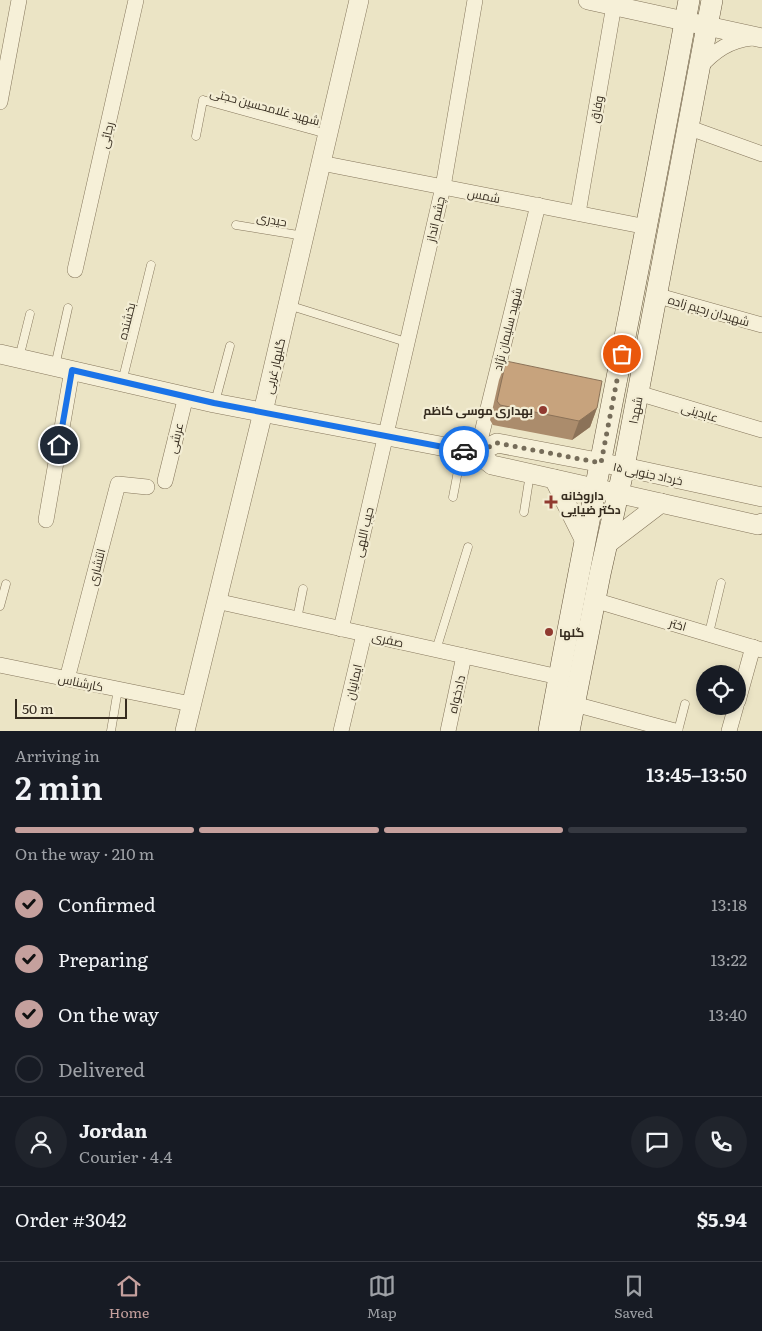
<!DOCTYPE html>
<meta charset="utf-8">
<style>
body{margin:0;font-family:Literata,Cairo,serif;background:#20242c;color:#f1f3f6;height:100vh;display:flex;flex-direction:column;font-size:19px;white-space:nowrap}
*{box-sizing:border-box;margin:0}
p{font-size:16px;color:#9ea1a6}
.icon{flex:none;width:28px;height:28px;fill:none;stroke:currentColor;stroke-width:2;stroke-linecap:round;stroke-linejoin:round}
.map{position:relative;height:731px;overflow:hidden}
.side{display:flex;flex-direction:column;background:#171b24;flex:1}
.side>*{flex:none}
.controls{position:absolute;left:696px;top:665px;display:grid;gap:10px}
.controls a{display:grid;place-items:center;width:50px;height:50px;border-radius:50%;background:#171b24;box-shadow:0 2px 8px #0003;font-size:25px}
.scale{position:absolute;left:15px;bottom:12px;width:112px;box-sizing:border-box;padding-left:5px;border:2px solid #362c1f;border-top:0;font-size:14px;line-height:18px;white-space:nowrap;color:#362c1f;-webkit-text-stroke:4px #f3edd4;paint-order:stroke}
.pin{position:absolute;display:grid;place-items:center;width:42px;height:42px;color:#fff;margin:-21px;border:2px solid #fff;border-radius:50%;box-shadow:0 1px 5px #0007}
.courier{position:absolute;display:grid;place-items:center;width:50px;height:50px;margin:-25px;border:4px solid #1a73e8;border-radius:50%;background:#fff;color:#222;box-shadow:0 1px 6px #0007}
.summary em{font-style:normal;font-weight:600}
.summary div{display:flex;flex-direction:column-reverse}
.summary{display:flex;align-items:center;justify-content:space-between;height:85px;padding:0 15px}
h1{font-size:32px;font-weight:600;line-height:38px}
.bar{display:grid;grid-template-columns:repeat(4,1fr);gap:8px 5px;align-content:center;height:60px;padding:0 15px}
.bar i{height:6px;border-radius:4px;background:#363941}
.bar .selected{background:#c5a09d}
.bar p{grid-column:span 4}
.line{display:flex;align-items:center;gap:12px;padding:0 15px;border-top:1px solid #363941}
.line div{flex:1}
.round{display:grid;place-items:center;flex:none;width:52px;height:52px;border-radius:26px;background:#20242c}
ol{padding:0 15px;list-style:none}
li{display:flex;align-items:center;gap:15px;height:55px}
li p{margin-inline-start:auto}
li .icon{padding:5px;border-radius:50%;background:#c5a09d;color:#111;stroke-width:4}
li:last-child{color:#9ea1a6}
li i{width:28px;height:28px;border:2px solid #363941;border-radius:50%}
.tabs{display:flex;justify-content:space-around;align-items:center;height:70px;border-top:1px solid #363941;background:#171b24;font-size:14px;color:#9ea1a6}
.tabs a{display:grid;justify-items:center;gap:2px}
.tabs .selected{color:#c5a09d}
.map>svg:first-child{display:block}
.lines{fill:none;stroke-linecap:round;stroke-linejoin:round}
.service-casing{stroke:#85765c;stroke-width:9}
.minor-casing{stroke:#85765c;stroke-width:16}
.tertiary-casing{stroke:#85765c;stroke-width:20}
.secondary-casing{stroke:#67573f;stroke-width:22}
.service{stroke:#f6f0d8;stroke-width:8}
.minor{stroke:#f6f0d8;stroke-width:15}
.tertiary{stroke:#f6f0d8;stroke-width:19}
.secondary{stroke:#f6f0d8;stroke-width:21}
.wall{fill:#ab8c6c}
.shaded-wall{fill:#8b7258}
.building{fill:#c7a37d;stroke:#8b7258}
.done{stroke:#756c59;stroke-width:5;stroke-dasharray:0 9}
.route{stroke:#1a73e8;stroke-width:6}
.poi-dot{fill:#903a30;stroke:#f3edd4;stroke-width:2}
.labels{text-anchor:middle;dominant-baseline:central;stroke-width:4.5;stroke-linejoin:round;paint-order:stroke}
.street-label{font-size:12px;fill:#362c1f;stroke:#f3edd4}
.poi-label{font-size:12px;font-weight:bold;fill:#362c1f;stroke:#f3edd4;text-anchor:start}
</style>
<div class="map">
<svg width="762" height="731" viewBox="0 0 762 731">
<rect width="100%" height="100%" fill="#ebe4c5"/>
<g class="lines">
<g class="service-casing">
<g id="service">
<polyline points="196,136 203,100 327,134"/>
<polyline points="236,225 304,236"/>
<polyline points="288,305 406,342"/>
<polyline points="19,358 30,314"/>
<polyline points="55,366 68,308"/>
<polyline points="122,382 151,265"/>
<polyline points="215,402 230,346"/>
<polyline points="453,497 462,450"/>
<polyline points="524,512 530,474"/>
<polyline points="0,606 6,584"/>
<polyline points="297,619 303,589"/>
<polyline points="709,633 721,583"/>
<polyline points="436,650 468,547"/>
<polyline points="111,731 118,689"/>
<polyline points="678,731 685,704"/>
</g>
</g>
<g class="minor-casing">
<g id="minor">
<path d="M699,68C714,51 730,40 752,38"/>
<polyline points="0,102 19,0"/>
<polyline points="687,127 762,154"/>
<polyline points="321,163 647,227"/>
<polyline points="578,213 614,5"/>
<polyline points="75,270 136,0"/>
<polyline points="655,295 762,325"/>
<polyline points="638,393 762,430"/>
<polyline points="477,453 538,205"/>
<polyline points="165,481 186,396"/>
<polyline points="46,520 72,370"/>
<polyline points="594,600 762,650"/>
<polyline points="216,601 559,677"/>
<polyline points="341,629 443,187 475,0"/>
<polyline points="0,665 191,704"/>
<polyline points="67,679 118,484 147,487"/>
<polyline points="738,701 753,647"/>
<polyline points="574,704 675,731"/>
<polyline points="341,731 364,634"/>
<polyline points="448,731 464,656"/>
<polyline points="729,731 736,706"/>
</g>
</g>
<g class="tertiary-casing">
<g id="tertiary">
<polyline points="588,0 762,38"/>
<polyline points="0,354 214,403 477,453 492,465 758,525 762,523"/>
<polyline points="477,453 497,443 624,467 762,497"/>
<polyline points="554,479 584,539"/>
<polyline points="606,545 661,503"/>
<polyline points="185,731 263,412 359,0"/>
</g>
</g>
<g class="secondary-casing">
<g id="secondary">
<path d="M549,731C594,487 645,244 689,0"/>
<polyline points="569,731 600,574 624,467 712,0"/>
</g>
</g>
<use href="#service" class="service"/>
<use href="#minor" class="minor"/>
<use href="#tertiary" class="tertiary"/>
<use href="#secondary" class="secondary"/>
</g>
<polygon class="wall" points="506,361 597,408 590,427 572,440 493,425 490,420 499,380"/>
<polygon class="shaded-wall" points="597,408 590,427 572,440 579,421"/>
<polygon class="building" points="506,361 602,381 597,408 579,421 500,405 497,401"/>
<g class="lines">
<polyline class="done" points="464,451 477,453 497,443 601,463 622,354"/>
<polyline class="route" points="59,445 72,370 214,403 464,451"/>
</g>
<g class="poi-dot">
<circle cx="543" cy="410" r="5"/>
<path d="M548.5 494.5h5v5h5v5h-5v5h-5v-5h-5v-5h5z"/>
<circle cx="549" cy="632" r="5"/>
</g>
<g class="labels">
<g class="street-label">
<text transform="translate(265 106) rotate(15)">شهید غلامحسین حجتی</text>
<text transform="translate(596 109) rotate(-80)">وفاق</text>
<text transform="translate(106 135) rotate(-77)">رجائی</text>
<text transform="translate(484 195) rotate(11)">شمس</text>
<text transform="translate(272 219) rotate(10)">حیدری</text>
<text transform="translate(435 219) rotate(-77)">چشم انداز</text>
<text transform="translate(709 310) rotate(16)">شهیدان رحیم زاده</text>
<text transform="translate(126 321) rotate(-76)">بخشنده</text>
<text transform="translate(507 329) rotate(-76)">شهید سلیمان نژاد</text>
<text transform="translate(274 366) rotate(-77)">گلبهار غربی</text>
<text transform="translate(635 410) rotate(-79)">شهدا</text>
<text transform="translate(700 412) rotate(17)">عابدینی</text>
<text transform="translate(175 438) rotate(-77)">عرشی</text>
<text transform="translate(648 473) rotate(12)">۱۵ خرداد جنوبی</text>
<text transform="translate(363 532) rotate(-77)">حیب اللهی</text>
<text transform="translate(96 567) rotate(-76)">انتشاری</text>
<text transform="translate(678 624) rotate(16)">اختر</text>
<text transform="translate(388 639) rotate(13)">صفری</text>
<text transform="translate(81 682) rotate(12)">کارشناس</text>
<text transform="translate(353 682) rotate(-77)">ایمانیان</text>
<text transform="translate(456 694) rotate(-77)">دادخواه</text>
</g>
<g class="poi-label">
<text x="533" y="410" text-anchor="end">بهداری موسی کاظم</text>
<text x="561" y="495">داروخانه<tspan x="561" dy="14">دکتر ضیایی</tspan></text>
<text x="559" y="632">گلها</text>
</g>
</g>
</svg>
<div class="controls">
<a><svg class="icon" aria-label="locate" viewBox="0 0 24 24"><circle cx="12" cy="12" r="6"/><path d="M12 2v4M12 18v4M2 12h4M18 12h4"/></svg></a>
</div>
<div class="scale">50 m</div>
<div class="pin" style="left:622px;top:354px;background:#ea580c"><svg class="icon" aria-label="bag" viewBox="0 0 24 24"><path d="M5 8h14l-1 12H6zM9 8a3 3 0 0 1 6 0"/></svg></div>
<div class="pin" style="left:59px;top:445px;background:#1f2937"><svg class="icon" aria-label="home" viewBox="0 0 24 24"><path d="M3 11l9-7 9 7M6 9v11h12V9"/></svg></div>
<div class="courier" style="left:464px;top:451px"><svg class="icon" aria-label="car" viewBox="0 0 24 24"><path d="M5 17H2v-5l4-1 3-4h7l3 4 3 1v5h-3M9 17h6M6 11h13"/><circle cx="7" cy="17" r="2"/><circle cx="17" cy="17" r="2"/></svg></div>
</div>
<section class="side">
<div class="summary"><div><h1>2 min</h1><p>Arriving in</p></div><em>13:45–13:50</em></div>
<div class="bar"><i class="selected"></i><i class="selected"></i><i class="selected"></i><i></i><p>On the way · 210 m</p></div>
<ol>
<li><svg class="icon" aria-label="check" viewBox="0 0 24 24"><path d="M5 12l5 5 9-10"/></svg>Confirmed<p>13:18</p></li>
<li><svg class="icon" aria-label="check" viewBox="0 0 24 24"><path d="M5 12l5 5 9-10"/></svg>Preparing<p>13:22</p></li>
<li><svg class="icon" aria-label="check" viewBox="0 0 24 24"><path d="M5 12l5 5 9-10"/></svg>On the way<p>13:40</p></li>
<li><i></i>Delivered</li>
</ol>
<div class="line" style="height:90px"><a class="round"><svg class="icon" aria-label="person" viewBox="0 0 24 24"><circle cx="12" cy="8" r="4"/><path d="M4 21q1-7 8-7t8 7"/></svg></a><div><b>Jordan</b><p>Courier · 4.4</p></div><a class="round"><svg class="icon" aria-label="chat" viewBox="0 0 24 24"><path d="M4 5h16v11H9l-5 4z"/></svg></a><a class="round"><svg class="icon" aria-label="phone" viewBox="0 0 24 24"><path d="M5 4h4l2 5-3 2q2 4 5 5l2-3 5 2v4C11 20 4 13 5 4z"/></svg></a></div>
<div class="line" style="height:65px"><div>Order #3042</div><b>$5.94</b></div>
</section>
<nav class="tabs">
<a class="selected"><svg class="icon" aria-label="home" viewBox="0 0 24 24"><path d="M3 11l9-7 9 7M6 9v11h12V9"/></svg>Home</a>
<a><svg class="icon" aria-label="map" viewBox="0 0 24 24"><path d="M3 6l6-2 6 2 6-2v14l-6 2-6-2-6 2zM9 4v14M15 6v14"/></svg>Map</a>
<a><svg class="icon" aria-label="saved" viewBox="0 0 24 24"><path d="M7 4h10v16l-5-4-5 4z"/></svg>Saved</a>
</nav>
